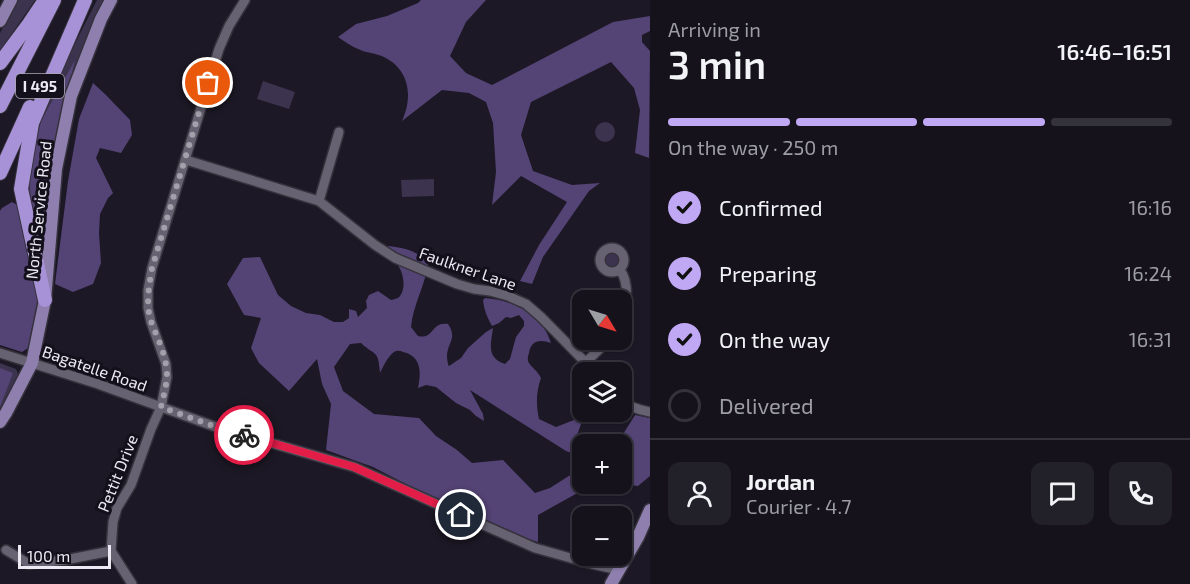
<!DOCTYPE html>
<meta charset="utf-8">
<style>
body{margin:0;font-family:"Exo 2",sans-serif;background:#222029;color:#f1f3f6;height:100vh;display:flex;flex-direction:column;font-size:22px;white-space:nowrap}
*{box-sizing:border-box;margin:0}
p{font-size:20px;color:#9d9ea3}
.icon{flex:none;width:33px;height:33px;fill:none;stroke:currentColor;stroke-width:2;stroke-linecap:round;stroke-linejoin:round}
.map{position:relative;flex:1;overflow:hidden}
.side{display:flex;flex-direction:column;background:#15121c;width:540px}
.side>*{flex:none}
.needle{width:39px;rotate:128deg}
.fabs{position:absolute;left:572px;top:290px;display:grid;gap:12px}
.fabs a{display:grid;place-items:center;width:60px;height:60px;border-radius:12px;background:#15121c;box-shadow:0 2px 4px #0004,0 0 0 2px #34323b;font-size:30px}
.scale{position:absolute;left:18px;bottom:15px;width:93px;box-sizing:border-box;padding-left:6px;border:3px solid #eceaf3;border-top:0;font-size:16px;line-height:21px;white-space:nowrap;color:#eceaf3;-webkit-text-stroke:4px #130f1b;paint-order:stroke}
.pin{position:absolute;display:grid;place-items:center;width:51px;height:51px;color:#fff;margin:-26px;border:3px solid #fff;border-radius:50%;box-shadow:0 2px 6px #0007}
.courier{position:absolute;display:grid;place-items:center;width:60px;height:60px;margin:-30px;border:4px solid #e11d48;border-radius:50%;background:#fff;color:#222;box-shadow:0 2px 8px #0007}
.headline em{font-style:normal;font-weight:600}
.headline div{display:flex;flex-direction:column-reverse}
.headline{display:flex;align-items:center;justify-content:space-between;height:102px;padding:0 18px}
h1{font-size:39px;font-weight:600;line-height:45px}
.bar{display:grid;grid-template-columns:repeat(4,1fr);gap:9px 6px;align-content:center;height:72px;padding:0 18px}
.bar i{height:8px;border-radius:4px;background:#34323b}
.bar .on{background:#c0a8f4}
.bar p{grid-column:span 4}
.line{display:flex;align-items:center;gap:15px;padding:0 18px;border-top:2px solid #34323b}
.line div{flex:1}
.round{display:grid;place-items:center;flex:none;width:63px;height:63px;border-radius:12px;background:#222029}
ol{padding:0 18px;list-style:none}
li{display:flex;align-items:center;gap:18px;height:66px}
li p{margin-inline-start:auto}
li .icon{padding:6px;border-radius:50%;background:#c0a8f4;color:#111;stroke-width:4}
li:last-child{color:#9d9ea3}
li i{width:33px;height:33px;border:3px solid #34323b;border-radius:50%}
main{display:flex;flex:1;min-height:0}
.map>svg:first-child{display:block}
.green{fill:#3c334f}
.forest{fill:#544375}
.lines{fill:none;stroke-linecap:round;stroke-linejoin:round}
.minor-casing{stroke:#35323c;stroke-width:12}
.major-casing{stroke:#35323c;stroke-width:15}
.highway-casing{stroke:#35323c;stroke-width:16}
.minor{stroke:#666271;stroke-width:9}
.major{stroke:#8e7fae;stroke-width:12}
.highway{stroke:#a892d7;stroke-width:14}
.done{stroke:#a3a0ab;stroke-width:6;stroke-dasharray:0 10.8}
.route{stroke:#e11d48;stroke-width:8}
.labels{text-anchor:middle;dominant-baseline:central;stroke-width:6;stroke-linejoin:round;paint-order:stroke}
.shield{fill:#130f1b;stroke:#aba8b2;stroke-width:1.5}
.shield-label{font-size:15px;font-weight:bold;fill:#eceaf3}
.street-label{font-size:16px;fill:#eceaf3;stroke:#130f1b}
</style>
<main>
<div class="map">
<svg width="650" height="584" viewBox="0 0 650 584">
<rect width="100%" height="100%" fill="#1c1825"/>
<g class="green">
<polygon points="18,0 35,0 0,51 0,33"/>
<polygon points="97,0 106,0 94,22 74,70 56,140 46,242 42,244 29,200 27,175 35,126 57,79"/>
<polygon points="263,81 295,92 289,109 257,99"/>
<circle cx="605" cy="132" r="10"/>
<polygon points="434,179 434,196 402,197 401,180"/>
<circle cx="613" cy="260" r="11"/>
<polygon points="0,363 16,369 19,376 6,404 0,411"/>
</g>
<g class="forest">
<path d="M421,0H486L466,22L450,56L466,73L492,85L613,22L650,16V31L642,35V42L650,51L649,158L635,153L640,110L634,88L611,62L531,102L521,135L533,171L572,185L600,183L589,191L543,257L532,284L520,281L539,245L567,202L521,176L492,205L496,172L493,123L486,102L469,93L442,90L402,121C413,97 410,70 384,57C376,53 366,53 358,49C351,46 344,41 338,37L356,24L387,16L418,3Z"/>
<polygon points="75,60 57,138 47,195 44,243 31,203 29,171 41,121"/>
<polygon points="93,83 106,95 130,120 132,135 121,153 100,148 96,158 113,193 108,198 100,214 99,233 101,263 93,284 73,292 55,284 68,181 79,119"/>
<polygon points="12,202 19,206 38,284 37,306 28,348 22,352 0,345 0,211 2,208"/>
<path d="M388,246C404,248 418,250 428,264C425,286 413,305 411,327L418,336C434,340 431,321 448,324C458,339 447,342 447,357C447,359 448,365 449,366L461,358L468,348L486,332L493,328C491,344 486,358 505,364L510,359L516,337L524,326V321L519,315L511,318L506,317L499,323L492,326C487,317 484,310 483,300L485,298C514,300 542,314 551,343C540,339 531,340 529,353C528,356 527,360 529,363C532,368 537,370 541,378C536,392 536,405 539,419L556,427L584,416L576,438L586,444H582V457L566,451L470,390L483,414L484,421L476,416L470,410L456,403L436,387L426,385L418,388C421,373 422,356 403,352C400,351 397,350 394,352C388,356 383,367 380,373C378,349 376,357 361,343L350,344L334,367L343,391L374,414L419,418L436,436L457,450L472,463L503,460L535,493L550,488L575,472L581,491L538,515V542L483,524L373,467L326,450L331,404L322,384L317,359L289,391L259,363L251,348L261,318L244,315L227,284L243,258L260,257L278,295L291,306L306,313L320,315L334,322H343L349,318V309L356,311L358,317L367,308L366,301L369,295L378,291L391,300C394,299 398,299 400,296C407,287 403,267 393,260C390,258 384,256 380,255Z"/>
<polygon points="0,368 13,373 0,407"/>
<polygon points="635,415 650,418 650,476 638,486 615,483 621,483 621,444 617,444"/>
</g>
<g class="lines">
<g class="minor-casing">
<g id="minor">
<polyline points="186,160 319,201 375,245 395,258 457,284 474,289 490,291 508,296 526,304 541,317 595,372"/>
<polyline points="319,201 339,132"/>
<circle cx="612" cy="260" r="12"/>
<path d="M620,270C630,283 627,307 621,321"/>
<polyline points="0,353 98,384 216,427 354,467 535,548 592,564 619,570"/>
<polyline points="586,362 610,339"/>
<path d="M621,400C629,407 639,410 650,412"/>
<polyline points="6,550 29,564 65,560 111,551"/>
<polyline points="132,584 111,551 113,522 117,508 131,485 151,429 161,407 167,377 166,364 151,322 148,308 148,290 152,268 219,49 229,26 245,0"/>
</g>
</g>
<g class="major-casing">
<g id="major">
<polyline points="0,21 11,0"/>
<polyline points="0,422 6,413 32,363 45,300 56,169 71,96 101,19 111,0"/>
<polyline points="611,584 638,537 650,510"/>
</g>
</g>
<g class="highway-casing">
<g id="highway">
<polyline points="0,63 29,24 45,0"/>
<polyline points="0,106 54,0"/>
<polyline points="0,173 30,107"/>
<polyline points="45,300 21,189 32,123 85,0"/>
</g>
</g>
<use href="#minor" class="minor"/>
<use href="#major" class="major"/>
<use href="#highway" class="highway"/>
</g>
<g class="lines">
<path class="done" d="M208,83L152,268C149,287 145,306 152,324C157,337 164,351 166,365C169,379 164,393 161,407L216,427L244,435"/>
<polyline class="route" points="244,435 354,467 461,515"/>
</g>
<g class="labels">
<rect class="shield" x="16" y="74" width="48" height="24" rx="4.5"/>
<g class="shield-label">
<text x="40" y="86">I 495</text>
</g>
<g class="street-label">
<text transform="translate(38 210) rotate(-84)">North Service Road</text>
<text transform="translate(468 268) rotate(19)">Faulkner Lane</text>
<text transform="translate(95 368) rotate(19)">Bagatelle Road</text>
<text transform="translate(117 473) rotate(-68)">Pettit Drive</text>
</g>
</g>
</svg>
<div class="fabs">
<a><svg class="needle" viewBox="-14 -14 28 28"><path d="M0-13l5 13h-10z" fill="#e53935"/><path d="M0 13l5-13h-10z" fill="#9d9ea3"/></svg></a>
<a><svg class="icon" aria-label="layers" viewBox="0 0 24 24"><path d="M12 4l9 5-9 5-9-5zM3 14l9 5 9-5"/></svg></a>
<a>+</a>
<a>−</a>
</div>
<div class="scale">100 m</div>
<div class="pin" style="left:208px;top:83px;background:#ea580c"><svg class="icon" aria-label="bag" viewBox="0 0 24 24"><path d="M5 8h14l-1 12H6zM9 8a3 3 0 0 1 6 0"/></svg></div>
<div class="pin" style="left:461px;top:515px;background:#1f2937"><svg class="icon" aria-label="home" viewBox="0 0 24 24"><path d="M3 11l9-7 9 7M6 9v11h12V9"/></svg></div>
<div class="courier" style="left:244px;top:435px"><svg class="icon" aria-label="bike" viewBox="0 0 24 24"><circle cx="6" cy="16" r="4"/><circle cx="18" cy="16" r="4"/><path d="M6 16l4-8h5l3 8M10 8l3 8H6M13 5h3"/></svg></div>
</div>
<section class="side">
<div class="headline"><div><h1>3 min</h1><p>Arriving in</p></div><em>16:46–16:51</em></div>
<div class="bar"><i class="on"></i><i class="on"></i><i class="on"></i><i></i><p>On the way · 250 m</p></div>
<ol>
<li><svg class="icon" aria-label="check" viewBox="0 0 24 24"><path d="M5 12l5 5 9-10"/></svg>Confirmed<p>16:16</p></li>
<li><svg class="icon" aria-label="check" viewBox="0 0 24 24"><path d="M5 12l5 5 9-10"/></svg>Preparing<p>16:24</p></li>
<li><svg class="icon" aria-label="check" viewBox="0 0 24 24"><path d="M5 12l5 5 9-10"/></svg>On the way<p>16:31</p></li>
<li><i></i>Delivered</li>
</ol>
<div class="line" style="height:108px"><a class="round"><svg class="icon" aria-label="person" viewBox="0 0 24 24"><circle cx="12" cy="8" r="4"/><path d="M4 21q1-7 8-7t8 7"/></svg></a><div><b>Jordan</b><p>Courier · 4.7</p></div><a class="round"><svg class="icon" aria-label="chat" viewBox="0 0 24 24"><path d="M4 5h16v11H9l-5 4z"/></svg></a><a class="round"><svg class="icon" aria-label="phone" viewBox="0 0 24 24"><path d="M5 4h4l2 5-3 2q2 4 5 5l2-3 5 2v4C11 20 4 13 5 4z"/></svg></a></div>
</section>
</main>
